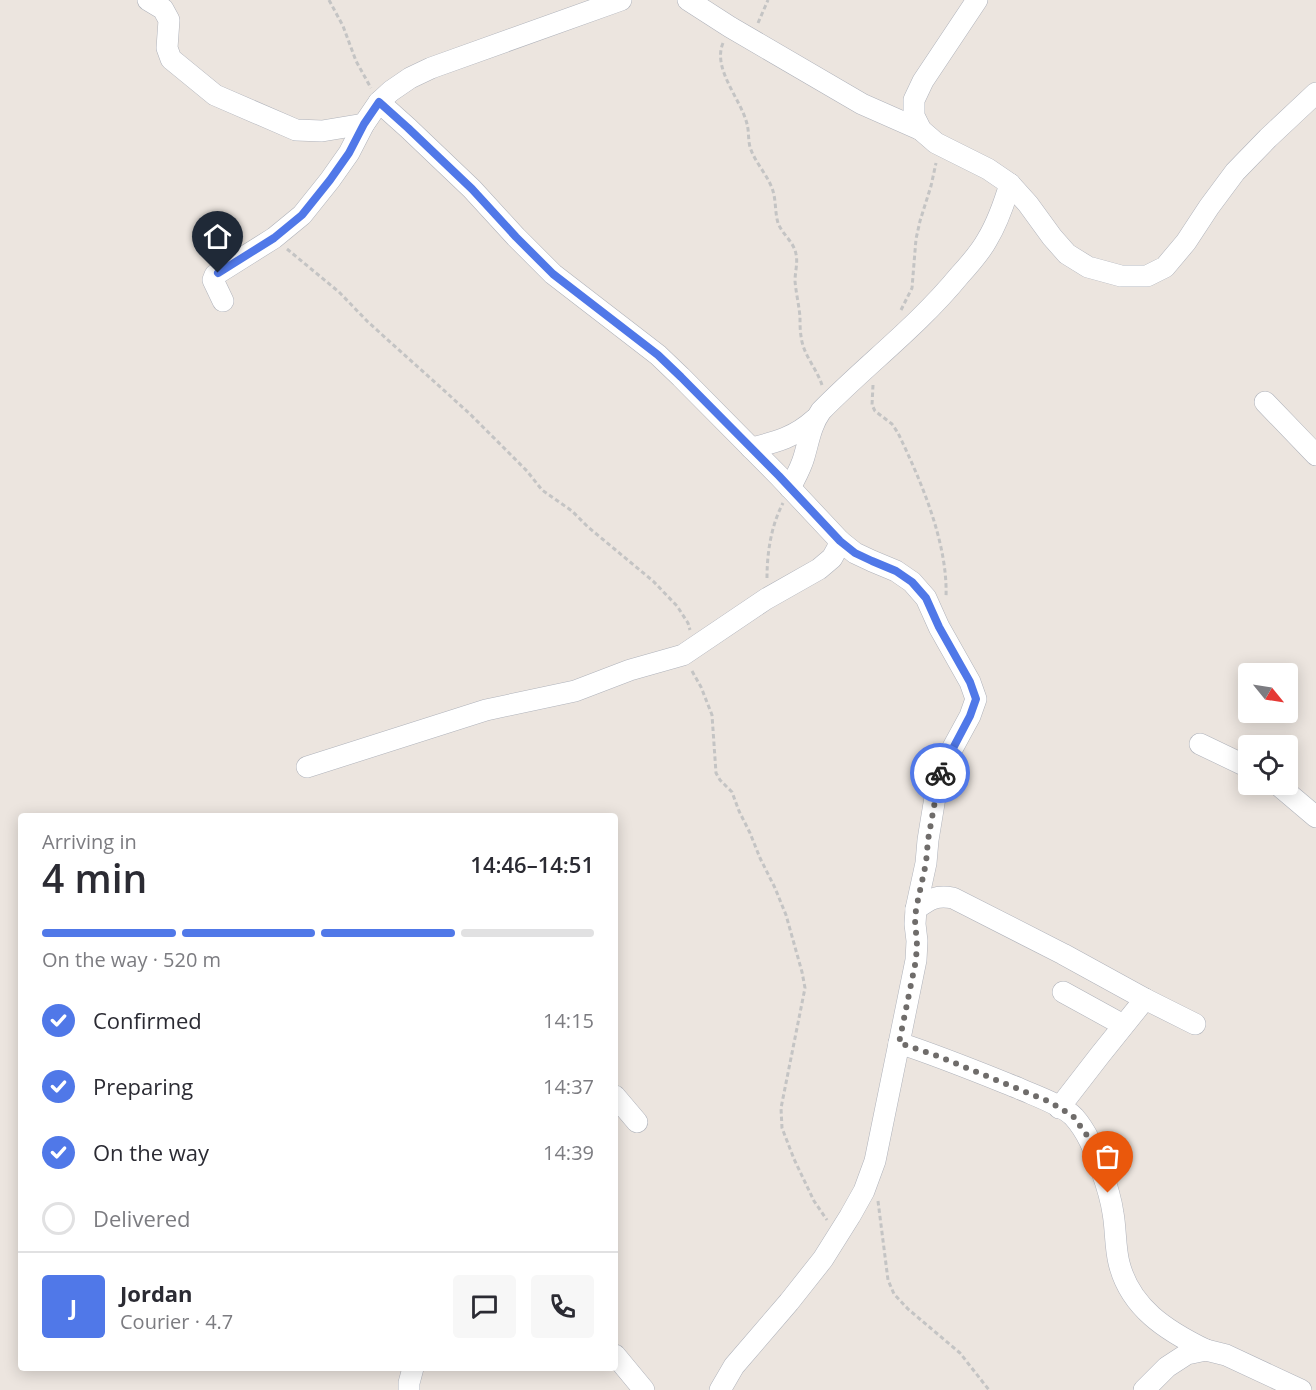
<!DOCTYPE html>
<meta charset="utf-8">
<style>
body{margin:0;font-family:"Open Sans",sans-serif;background:#f7f7f7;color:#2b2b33;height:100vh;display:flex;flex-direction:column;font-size:22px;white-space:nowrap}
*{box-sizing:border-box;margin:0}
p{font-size:20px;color:#7c7c81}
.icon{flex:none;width:33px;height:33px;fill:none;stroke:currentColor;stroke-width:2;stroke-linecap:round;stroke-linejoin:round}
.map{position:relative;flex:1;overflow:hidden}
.sheet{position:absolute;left:18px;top:813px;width:600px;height:558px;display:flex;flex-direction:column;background:#fff;border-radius:6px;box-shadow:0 3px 15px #0003}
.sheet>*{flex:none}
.needle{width:39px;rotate:120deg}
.fabs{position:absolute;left:1238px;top:663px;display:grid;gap:12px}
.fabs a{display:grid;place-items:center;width:60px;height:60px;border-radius:6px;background:#fff;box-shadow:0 3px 15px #0003;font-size:30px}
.pin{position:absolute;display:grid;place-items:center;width:51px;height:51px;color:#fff;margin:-62px -26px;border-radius:50% 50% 50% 0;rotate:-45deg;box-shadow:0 0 6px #0007}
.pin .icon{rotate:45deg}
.courier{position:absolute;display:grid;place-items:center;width:60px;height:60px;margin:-30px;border:4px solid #5078e8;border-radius:50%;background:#fff;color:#222;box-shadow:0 2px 8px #0007}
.summary em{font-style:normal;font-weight:600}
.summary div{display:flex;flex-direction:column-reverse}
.summary{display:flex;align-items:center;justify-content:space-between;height:102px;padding:0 24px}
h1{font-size:39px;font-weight:600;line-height:45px}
.bar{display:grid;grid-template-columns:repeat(4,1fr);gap:9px 6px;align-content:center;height:72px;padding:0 24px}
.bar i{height:8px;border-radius:4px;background:#e1e1e2}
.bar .selected{background:#5078e8}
.bar p{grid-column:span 4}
.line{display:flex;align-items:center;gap:15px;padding:0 24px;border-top:2px solid #e1e1e2}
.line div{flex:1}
.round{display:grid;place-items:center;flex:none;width:63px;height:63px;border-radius:6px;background:#f7f7f7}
ol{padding:0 24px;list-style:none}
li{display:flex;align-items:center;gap:18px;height:66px}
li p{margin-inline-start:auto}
li .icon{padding:6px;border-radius:50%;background:#5078e8;color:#fff;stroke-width:4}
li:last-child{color:#7c7c81}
li i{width:33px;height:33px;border:3px solid #e1e1e2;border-radius:50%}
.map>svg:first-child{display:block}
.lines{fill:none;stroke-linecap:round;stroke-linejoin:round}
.minor-casing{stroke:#afb2ba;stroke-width:22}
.path{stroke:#c4c4c4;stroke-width:3;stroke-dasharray:4.5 3;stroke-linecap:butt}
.minor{stroke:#fff;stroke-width:21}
.done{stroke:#6f6c6a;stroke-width:6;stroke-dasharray:0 10.8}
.route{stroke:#5078e8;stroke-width:8}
</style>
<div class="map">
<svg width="1316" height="1390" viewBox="0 0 1316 1390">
<rect width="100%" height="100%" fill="#ece5df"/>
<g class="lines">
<g class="minor-casing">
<g id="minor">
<polyline points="148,0 163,9 169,20 167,48 171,59 215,95 296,130 322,131 364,124"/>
<polyline points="688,0 730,27 862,104 921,130"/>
<polyline points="977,0 923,81 914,100 914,116 921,130 936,143 988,169 1010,184 1028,204 1052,237 1067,254 1088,267 1121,276 1147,276 1165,267 1186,242 1209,207 1235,172 1268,138 1316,93"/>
<polyline points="223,301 213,280 215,275 274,238 302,215 330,180 349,153 364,124 379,102 391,91 410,78 431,68 621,0"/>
<polyline points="1265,402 1316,455"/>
<path d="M751,448C777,442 795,437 815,419"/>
<path d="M790,488C795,478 801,468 804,457C809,440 811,425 821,411C866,365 918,326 959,276C969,265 980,253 987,240C998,222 1004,204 1010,184"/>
<polyline points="1200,744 1248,767"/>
<polyline points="307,767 486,710 575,691 630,670 683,655 766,599 819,569 832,558 837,549 840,541 779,476 681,377 658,355 553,274 516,237 472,189 408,128 379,102"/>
<polyline points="1277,784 1316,817"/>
<path d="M916,909C930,899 936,895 953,898L1063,954L1145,999L1195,1024"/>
<polyline points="1063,992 1123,1025"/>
<path d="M899,1043C939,1056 978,1072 1018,1088C1033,1095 1063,1105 1074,1117C1088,1133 1094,1150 1101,1169C1106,1183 1111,1199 1113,1213C1116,1230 1115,1247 1119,1263C1130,1308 1167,1331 1206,1350"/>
<polyline points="615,1096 637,1122"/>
<polyline points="1059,1108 1100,1055 1145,999"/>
<polyline points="615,1355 644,1390"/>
<polyline points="409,1390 409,1383 413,1368"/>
<polyline points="720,1390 734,1366 789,1302 823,1259 850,1216 864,1191 875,1161 916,960 917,941 915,924 916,909 926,863 928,840 939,773 970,716 976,699 970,682 939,627 926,598 912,582 896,571 872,561 855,553 840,541"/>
<polyline points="1144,1390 1167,1367 1187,1354 1206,1350 1226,1355 1301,1390"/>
</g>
</g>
<g class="path">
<polyline points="329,0 343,26 356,61 371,88"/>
<polyline points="758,23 768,0"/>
<path d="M723,43C712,69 741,99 747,124C749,131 748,139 750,147C755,163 768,175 773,191C776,201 775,213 778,223C782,234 794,242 796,254C798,263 795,272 795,281C796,293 799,305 800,317C800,323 800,330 801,336C803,355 816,367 822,385"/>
<polyline points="287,249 339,292 368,322 469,413 527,471 542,490 572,511 588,527 653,581 677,606 688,623 690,630"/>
<polyline points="901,310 912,288 916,239 920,221 931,186 936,163"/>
<path d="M873,385L872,405L875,411L892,424L898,433C921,481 948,543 946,597"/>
<path d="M767,578C767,553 771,526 783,503"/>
<polyline points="692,671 701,687 712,715 716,773 720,780 732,792 739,811 750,833 760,858 775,888 786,915 802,972 805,988 781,1108 782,1128 794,1159 814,1201 827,1220"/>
<polyline points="878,1201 888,1280 894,1294 908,1309 960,1353 989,1390"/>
</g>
<use href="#minor" class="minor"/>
</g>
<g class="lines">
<polyline class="done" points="940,773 928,840 926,863 916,909 915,924 917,941 916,960 899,1043 935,1055 1050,1102 1073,1116 1091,1141 1108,1193"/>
<polyline class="route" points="218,273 274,238 302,215 330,180 349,153 364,124 379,102 408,128 472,189 516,237 553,274 658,355 681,377 779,476 840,541 855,553 872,561 896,571 912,582 926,598 939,627 970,682 976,699 970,716 940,773"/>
</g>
</svg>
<div class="fabs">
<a><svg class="needle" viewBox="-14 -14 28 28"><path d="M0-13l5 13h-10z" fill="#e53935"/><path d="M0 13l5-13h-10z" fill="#7c7c81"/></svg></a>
<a><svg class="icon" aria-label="locate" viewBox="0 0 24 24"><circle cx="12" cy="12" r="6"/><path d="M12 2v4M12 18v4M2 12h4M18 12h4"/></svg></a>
</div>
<div class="pin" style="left:1108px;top:1193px;background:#ea580c"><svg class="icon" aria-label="bag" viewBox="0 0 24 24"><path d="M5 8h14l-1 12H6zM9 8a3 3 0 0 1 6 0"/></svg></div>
<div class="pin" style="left:218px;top:273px;background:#1f2937"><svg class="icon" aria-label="home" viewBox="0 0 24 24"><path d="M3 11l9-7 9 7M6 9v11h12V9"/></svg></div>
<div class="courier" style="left:940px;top:773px"><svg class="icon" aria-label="bike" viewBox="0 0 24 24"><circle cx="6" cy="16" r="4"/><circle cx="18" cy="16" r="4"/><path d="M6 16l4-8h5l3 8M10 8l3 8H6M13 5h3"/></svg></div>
<section class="sheet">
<div class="summary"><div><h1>4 min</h1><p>Arriving in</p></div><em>14:46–14:51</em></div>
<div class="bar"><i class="selected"></i><i class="selected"></i><i class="selected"></i><i></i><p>On the way · 520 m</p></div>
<ol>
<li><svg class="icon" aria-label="check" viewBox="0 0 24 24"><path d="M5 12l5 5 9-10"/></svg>Confirmed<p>14:15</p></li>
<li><svg class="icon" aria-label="check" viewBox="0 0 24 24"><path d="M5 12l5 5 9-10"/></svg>Preparing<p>14:37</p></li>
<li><svg class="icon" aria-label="check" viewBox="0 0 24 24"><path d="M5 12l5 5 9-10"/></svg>On the way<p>14:39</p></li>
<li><i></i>Delivered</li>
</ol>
<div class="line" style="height:108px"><b class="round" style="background:#5078e8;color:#fff">J</b><div><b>Jordan</b><p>Courier · 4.7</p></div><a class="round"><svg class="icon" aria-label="chat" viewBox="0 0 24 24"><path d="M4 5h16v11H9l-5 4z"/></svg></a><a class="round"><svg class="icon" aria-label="phone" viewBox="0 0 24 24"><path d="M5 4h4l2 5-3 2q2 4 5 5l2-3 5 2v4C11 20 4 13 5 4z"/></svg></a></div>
</section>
</div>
